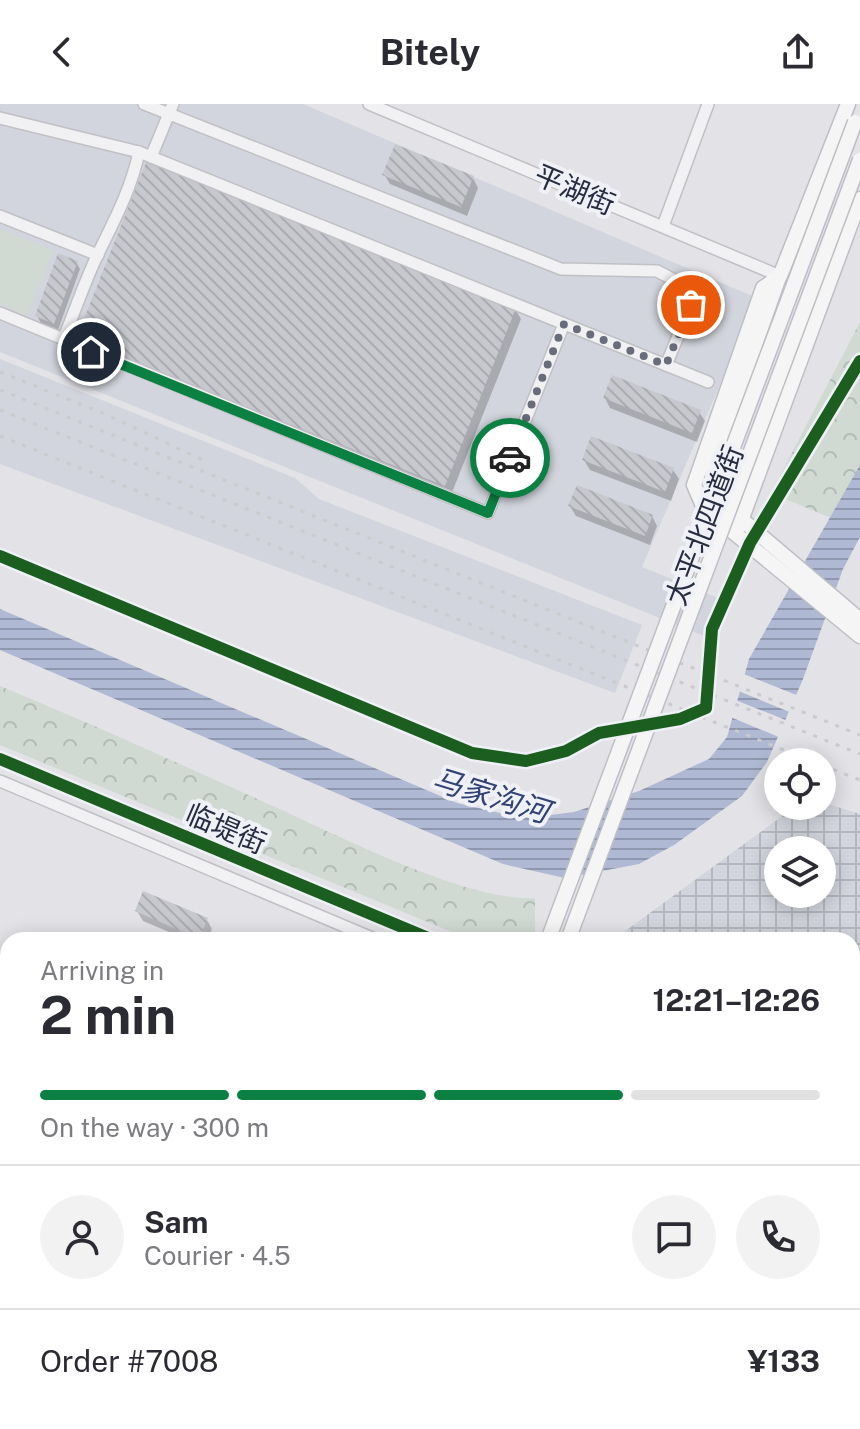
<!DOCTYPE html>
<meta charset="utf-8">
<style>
body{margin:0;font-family:"Public Sans","Noto Sans SC",sans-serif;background:#f2f2f3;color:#2b2b33;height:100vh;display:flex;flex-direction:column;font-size:30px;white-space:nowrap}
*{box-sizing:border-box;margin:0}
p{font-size:26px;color:#7c7c81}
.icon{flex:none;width:44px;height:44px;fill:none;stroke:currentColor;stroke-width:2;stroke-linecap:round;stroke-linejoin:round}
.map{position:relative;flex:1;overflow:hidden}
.sheet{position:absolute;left:0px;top:828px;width:860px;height:498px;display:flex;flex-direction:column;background:#fff;border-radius:24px 24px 0 0;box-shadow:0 4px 20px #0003}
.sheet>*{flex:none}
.fabs{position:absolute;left:764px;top:644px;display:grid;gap:16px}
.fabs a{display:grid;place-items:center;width:72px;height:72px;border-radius:50%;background:#fff;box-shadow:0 4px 20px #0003;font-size:40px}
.pin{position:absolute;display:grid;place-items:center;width:68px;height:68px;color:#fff;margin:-34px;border:4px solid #fff;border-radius:50%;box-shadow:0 2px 8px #0007}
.courier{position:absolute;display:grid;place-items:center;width:80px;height:80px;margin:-40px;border:6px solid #0b8043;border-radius:50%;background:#fff;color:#222;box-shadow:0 2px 10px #0007}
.summary em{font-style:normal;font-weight:700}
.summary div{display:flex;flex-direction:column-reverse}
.summary{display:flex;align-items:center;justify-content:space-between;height:136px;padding:0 40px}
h1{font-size:52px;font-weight:700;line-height:60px}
.bar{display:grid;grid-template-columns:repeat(4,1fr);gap:12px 8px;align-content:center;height:96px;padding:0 40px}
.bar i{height:10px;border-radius:6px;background:#e1e1e2}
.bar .selected{background:#0b8043}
.bar p{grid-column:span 4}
.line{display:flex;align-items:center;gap:20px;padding:0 40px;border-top:2px solid #e1e1e2}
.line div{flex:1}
.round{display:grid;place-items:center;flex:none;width:84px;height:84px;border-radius:42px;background:#f2f2f3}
header{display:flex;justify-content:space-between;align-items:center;height:104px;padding:0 40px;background:#fff;font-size:36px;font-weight:700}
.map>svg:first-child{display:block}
.built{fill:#d2d5dd}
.industrial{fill:url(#industrial-grid);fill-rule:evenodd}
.park{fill:url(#park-crowns)}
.garden{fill:#d0dad2}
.water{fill:url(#water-rules)}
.pier{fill:#e2e2e7}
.shadow{fill:#0003}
.building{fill:url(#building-back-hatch)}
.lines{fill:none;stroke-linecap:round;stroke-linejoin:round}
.minor-casing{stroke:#c0c0c5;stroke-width:14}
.major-casing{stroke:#bebfc5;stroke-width:17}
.minor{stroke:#f1f1f3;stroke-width:11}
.major{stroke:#f5f5f6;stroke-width:14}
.rail{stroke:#cacbce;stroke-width:3;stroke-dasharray:4 8;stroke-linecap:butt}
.major-bridge-casing{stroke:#bebfc5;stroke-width:17;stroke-linecap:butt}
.major-bridge{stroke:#f5f5f6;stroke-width:14}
.cycleway-casing{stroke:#eff1f7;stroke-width:17}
.cycleway{stroke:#1b5e20;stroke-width:12}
.done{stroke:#686c7b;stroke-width:8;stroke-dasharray:0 14.4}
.route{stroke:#0b8043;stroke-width:10}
.labels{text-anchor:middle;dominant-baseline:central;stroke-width:8;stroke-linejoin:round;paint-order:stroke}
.street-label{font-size:28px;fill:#272c41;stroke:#eff1f7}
.water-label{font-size:30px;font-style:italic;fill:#304277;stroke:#eff1f7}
</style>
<header><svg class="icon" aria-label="back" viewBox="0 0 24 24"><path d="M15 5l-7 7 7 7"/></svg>Bitely<svg class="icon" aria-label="share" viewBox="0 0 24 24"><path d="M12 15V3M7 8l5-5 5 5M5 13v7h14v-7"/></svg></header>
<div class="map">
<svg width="860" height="1325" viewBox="0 0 860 1325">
<defs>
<pattern id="industrial-grid" width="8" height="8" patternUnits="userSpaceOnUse" patternTransform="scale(2)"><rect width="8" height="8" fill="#d2d5dd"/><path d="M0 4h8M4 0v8" fill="none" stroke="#b4b7bf"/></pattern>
<pattern id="park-crowns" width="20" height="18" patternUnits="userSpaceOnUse" patternTransform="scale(2)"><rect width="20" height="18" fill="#d0dad2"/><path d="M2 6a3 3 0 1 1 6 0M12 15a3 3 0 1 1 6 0" fill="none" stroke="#b3bbb6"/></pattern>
<pattern id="water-rules" width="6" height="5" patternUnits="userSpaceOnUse" patternTransform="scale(2)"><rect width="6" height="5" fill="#afb9d3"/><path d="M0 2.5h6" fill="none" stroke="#8e97ad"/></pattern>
<pattern id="building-back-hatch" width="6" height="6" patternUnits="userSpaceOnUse" patternTransform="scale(2)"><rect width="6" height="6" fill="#c7c8ce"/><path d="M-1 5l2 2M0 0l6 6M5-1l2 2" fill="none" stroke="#abacb2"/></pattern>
</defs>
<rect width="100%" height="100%" fill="#e2e2e7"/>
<g class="built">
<polygon points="0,0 303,0 757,194 642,463 718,494 707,533 0,248"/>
<polygon points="0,255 295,374 319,395 642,521 615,589 0,360"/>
</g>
<path class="industrial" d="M822,698L860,710V1122L852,1115V836H613L796,702H822ZM778,746H822V790H778Z"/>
<g class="park">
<polygon points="860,218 860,426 771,389"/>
<path d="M0,582C92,620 182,661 273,702C337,731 467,798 535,794V836H471L0,641Z"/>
</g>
<polygon class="garden" points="0,125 53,147 27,211 0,200"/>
<polygon class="water" points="860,361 860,433 843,465 803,575 767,658 742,692 674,741 639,760 565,774 503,760 0,546 0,505 457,699 500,709 543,712 574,708 639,687 709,655 727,633 749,555"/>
<g class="pier">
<polygon points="741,569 799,592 792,609 736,586"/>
<polygon points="733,595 788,617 781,634 728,612"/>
</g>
<g class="shadow">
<polygon points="384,70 473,74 478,84 467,112 390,80"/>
<polygon points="76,158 80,165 58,226 41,219 37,212"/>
<polygon points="515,205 521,215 451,391 84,244"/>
<polygon points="605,294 699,308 705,317 697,338 610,304"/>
<polygon points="584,356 673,366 679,375 671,397 590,366"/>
<polygon points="570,402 652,412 657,422 650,441 576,412"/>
<polygon points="137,807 207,816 212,825 208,836 188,836 143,817"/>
<polygon points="245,830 257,836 242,836"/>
<polygon points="0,869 8,873 8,917 0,936"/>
<polygon points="0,1308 8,1325 0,1325"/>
</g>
<g class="building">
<polygon points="395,40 474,72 461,103 382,71"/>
<polygon points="147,56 516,204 445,382 76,235"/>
<polygon points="58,149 78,157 54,220 35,212"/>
<polygon points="612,271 701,306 692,329 603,294"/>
<polygon points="591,332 674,364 665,388 582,356"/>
<polygon points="577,381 653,411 645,432 568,402"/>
<polygon points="143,787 208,814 199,835 135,807"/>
<polygon points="0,867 8,871 8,895 0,914"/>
</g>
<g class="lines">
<g class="minor-casing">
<g id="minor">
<polyline points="144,0 561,165 657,167 682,180 691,201 666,261"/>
<polyline points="369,0 780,172"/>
<polyline points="0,14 139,48 708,278"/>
<polyline points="151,53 173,0"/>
<polyline points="0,112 98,151"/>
<polyline points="663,122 708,0"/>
<polyline points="0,209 488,409 564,220"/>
<path d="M63,236C74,209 84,180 96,154C113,119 131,86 139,48"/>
<polyline points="0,452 472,649 526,657 566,647 599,629 680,615 706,604 712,525 750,439 860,257"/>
<polyline points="0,655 433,836"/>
<polyline points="0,677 377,836"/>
<polyline points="852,1160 860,1164"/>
<polyline points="0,1228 8,1231"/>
<polyline points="0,1242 8,1245"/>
<polyline points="208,1318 225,1325"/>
<polyline points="261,1325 275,1318"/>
<polyline points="288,1325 301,1318"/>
</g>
</g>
<g class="major-casing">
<g id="major">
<polyline points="848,0 780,172 763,184 694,381 704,404 860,532"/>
<polyline points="779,173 715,355 711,380 720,397 860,516"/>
<polyline points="739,422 860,95"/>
<polyline points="81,1325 86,1318"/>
<polyline points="100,1325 106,1318"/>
<polyline points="124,1325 130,1318"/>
<polyline points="147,1325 153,1318"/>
</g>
</g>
<use href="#minor" class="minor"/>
<use href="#major" class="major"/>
<g class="rail">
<polyline points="0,268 105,310 205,357"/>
<polyline points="0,286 860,631"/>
<polyline points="0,306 860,650"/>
<polyline points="0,332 814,658"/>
<polyline points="822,661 860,676"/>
</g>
<g class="major-bridge-casing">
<g id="major-bridge">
<polyline points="548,836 855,18"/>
<polyline points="568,836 860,56"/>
</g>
</g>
<use href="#major-bridge" class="major-bridge"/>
<g class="cycleway-casing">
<g id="cycleway">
<polyline points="0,452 472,649 526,657 566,647 599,629 680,615 706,604 712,525 750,439 860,257"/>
<polyline points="0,655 433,836"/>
</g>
</g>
<use href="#cycleway" class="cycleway"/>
</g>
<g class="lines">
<polyline class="done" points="510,354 564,220 666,261 691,201"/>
<polyline class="route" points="91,248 488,409 510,354"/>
</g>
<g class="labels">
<g class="street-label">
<text transform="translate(575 85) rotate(23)">平湖街</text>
<text transform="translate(704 421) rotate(-69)">太平北四道街</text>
<text transform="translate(226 724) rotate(23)">临堤街</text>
</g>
<g class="water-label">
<text transform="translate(491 691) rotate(17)">马家沟河</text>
</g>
</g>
</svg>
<div class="fabs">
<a><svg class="icon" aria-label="locate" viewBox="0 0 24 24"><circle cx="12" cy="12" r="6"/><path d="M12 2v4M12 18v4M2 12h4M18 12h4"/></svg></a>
<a><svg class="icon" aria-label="layers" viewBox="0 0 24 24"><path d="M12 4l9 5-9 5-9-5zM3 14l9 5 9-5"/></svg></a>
</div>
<div class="pin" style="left:691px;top:201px;background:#ea580c"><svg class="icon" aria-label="bag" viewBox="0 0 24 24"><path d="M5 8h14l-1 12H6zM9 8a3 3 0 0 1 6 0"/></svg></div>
<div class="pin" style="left:91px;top:248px;background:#1f2937"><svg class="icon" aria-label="home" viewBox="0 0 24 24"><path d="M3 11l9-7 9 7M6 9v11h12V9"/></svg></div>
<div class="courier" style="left:510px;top:354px"><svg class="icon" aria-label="car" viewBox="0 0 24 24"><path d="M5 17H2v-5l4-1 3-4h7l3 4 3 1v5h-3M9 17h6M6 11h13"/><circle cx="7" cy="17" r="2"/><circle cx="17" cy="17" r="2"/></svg></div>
<section class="sheet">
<div class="summary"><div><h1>2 min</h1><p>Arriving in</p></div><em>12:21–12:26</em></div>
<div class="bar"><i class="selected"></i><i class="selected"></i><i class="selected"></i><i></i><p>On the way · 300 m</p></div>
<div class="line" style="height:144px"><a class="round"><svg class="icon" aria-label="person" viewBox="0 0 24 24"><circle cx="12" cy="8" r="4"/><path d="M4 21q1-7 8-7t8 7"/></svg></a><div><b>Sam</b><p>Courier · 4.5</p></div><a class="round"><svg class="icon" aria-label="chat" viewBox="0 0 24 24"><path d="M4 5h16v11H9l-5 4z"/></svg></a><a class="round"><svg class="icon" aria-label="phone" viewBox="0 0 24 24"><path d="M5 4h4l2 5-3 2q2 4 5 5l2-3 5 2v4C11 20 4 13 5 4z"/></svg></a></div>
<div class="line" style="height:104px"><div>Order #7008</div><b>¥133</b></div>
</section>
</div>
